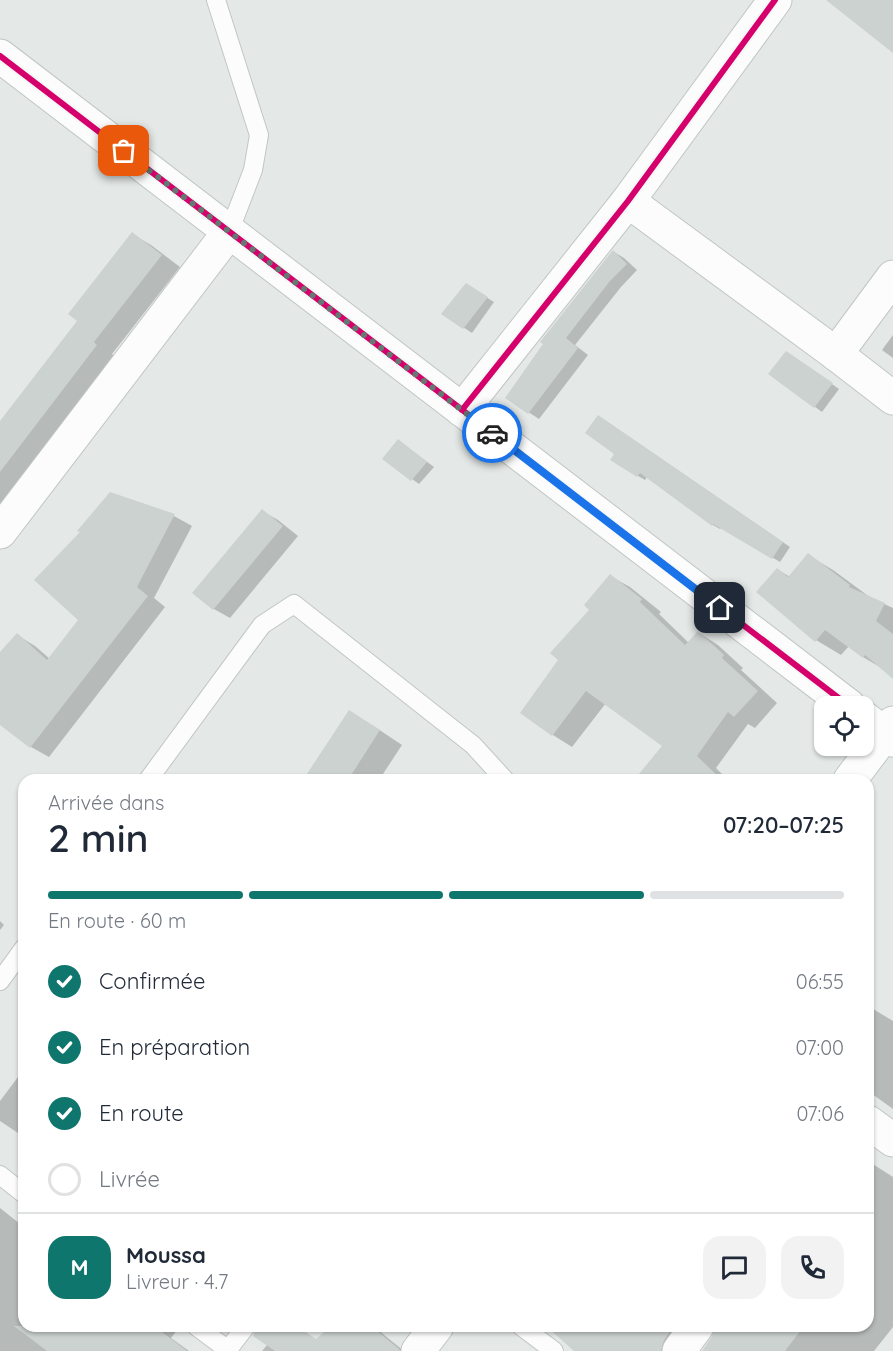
<!DOCTYPE html>
<html lang="fr">
<meta charset="utf-8">
<style>
body{margin:0;font-family:Quicksand,sans-serif;background:#f2f2f3;color:#1f2937;height:100vh;display:flex;flex-direction:column;font-size:22px;white-space:nowrap}
*{box-sizing:border-box;margin:0}
p{font-size:20px;color:#747a83}
.icon{flex:none;width:33px;height:33px;fill:none;stroke:currentColor;stroke-width:2;stroke-linecap:round;stroke-linejoin:round}
.map{position:relative;flex:1;overflow:hidden}
.details{position:absolute;left:18px;top:774px;width:856px;height:558px;display:flex;flex-direction:column;background:#fff;border-radius:18px;box-shadow:0 2px 4px #0004}
.details>*{flex:none}
.tools{position:absolute;left:814px;top:696px;display:grid;gap:12px}
.tools a{display:grid;place-items:center;width:60px;height:60px;border-radius:12px;background:#fff;box-shadow:0 2px 4px #0004;font-size:30px}
.pin{position:absolute;display:grid;place-items:center;width:51px;height:51px;color:#fff;margin:-26px;border-radius:12px;box-shadow:0 3px 9px #0006}
.courier{position:absolute;display:grid;place-items:center;width:60px;height:60px;margin:-30px;border:4px solid #1a73e8;border-radius:50%;background:#fff;color:#222;box-shadow:0 2px 8px #0007}
.headline em{font-style:normal;font-weight:600}
.headline div{display:flex;flex-direction:column-reverse}
.headline{display:flex;align-items:center;justify-content:space-between;height:102px;padding:0 30px}
h1{font-size:39px;font-weight:600;line-height:45px}
.bar{display:grid;grid-template-columns:repeat(4,1fr);gap:9px 6px;align-content:center;height:72px;padding:0 30px}
.bar i{height:8px;border-radius:4px;background:#e0e1e3}
.bar .current{background:#0f766e}
.bar p{grid-column:span 4}
.line{display:flex;align-items:center;gap:15px;padding:0 30px;border-top:2px solid #e0e1e3}
.line div{flex:1}
.round{display:grid;place-items:center;flex:none;width:63px;height:63px;border-radius:18px;background:#f2f2f3}
ol{padding:0 30px;list-style:none}
li{display:flex;align-items:center;gap:18px;height:66px}
li p{margin-inline-start:auto}
li .icon{padding:6px;border-radius:50%;background:#0f766e;color:#fff;stroke-width:4}
li:last-child{color:#747a83}
li i{width:33px;height:33px;border:3px solid #e0e1e3;border-radius:50%}
.map>svg:first-child{display:block}
.shadow{fill:#0003}
.building{fill:#ccd2cf}
.lines{fill:none;stroke-linecap:round;stroke-linejoin:round}
.lane-casing{stroke:#c1c6c4;stroke-width:20}
.street-casing{stroke:#c1c6c4;stroke-width:35}
.secondary-casing{stroke:#bfc6c4;stroke-width:35}
.lane{stroke:#fbfcfb;stroke-width:18}
.street{stroke:#fbfcfb;stroke-width:33}
.secondary{stroke:#fbfcfb;stroke-width:33}
.cycleway-casing{stroke:#f2f8f5;stroke-width:10}
.cycleway{stroke:#d6006c;stroke-width:6}
.done{stroke:#657973;stroke-width:6;stroke-dasharray:0 10.8}
.route{stroke:#1a73e8;stroke-width:8}
</style>
<div class="map">
<svg width="893" height="1351" viewBox="0 0 893 1351">
<rect width="100%" height="100%" fill="#e4e9e7"/>
<g class="shadow">
<polygon points="132,234 151,245 180,267 112,354 115,357 0,510 0,424 79,321"/>
<polygon points="614,252 624,258 637,270 621,287 575,345 588,355 539,419 507,398"/>
<polygon points="466,285 494,302 472,333 443,314"/>
<polygon points="893,335 893,358 882,350"/>
<polygon points="793,357 839,389 822,412 770,374"/>
<polygon points="606,421 790,547 780,562 722,527 720,529 713,525 647,477 645,480 638,476 616,454"/>
<polygon points="399,441 434,467 419,484 384,459"/>
<polygon points="110,494 174,516 192,526 154,598 165,607 49,757 31,747 0,724 0,654 17,635 35,646 50,659 80,620 82,532"/>
<polygon points="262,511 278,520 298,536 230,618 214,609 194,593"/>
<polygon points="808,555 833,570 871,598 893,608 893,675 863,657 849,646 841,655 816,640 777,569 790,577"/>
<polygon points="610,576 630,587 661,612 659,614 689,643 699,633 718,645 743,668 741,670 777,703 755,728 748,724 716,768 728,780 636,780 664,746 606,703 572,747 553,735 560,660 591,610"/>
<polygon points="372,725 402,745 379,780 305,780"/>
<polygon points="0,921 4,925 0,930"/>
<polygon points="868,1006 893,1021 893,1109 868,1091"/>
<polygon points="24,1069 24,1137 0,1121 0,1101"/>
<polygon points="868,1161 893,1177 893,1327 874,1351 704,1351 714,1337 717,1326 868,1326"/>
<polygon points="0,1208 24,1227 24,1326 180,1326 171,1338 189,1351 0,1351"/>
<polygon points="262,1326 296,1326 317,1340 334,1326 373,1326 404,1351 262,1351 268,1344"/>
<polygon points="548,1326 698,1326 680,1351 576,1351"/>
</g>
<g class="building">
<polygon points="826,0 893,0 893,53"/>
<polygon points="132,232 162,255 94,342 97,345 0,472 0,421 77,321 68,314"/>
<polygon points="613,250 627,264 610,281 566,338 578,348 528,414 505,398 543,344 540,342"/>
<polygon points="466,283 488,297 463,329 441,314"/>
<polygon points="786,351 833,383 814,408 768,374"/>
<polygon points="598,415 783,542 772,559 713,524 712,526 640,473 637,477 610,460 614,454 585,433"/>
<polygon points="398,439 427,462 411,481 382,459"/>
<polygon points="110,492 175,514 137,587 148,596 30,748 0,725 0,652 17,633 47,660 78,620 34,580 80,532 77,531"/>
<polygon points="262,509 283,526 213,610 192,593"/>
<polygon points="808,553 850,585 849,587 885,603 876,621 893,634 893,679 865,655 863,658 825,630 815,642 756,592 777,568 788,577"/>
<polygon points="610,574 642,599 640,602 685,645 698,631 724,655 722,658 758,691 734,717 728,712 697,756 722,780 634,780 662,746 586,691 552,736 520,713 558,660 550,653 589,610 584,605"/>
<polygon points="349,710 380,730 348,780 303,780"/>
<polygon points="14,1326 154,1326 187,1351 47,1351"/>
<polygon points="257,1326 297,1326 316,1339 331,1326 371,1326 399,1349 400,1351 275,1351 253,1336"/>
<polygon points="546,1326 674,1326 664,1340 661,1351 574,1351"/>
<polygon points="715,1326 804,1326 785,1351 702,1351 712,1336"/>
</g>
<g class="lines">
<g class="lane-casing">
<g id="lane">
<polyline points="216,0 259,135 253,170 229,232"/>
<polyline points="148,780 262,625 294,604 473,745 505,780"/>
<polyline points="0,981 24,948"/>
<polyline points="0,1175 24,1194"/>
<polyline points="196,1326 228,1350"/>
<polyline points="521,1326 554,1351"/>
<polyline points="227,1351 246,1326"/>
</g>
</g>
<g class="street-casing">
<g id="street">
<polyline points="628,201 836,354 893,398"/>
<polyline points="836,354 893,277"/>
<polyline points="462,410 628,201 775,0"/>
<polyline points="0,532 229,232"/>
<polyline points="850,780 893,723"/>
<polyline points="868,1122 893,1140"/>
<polyline points="418,1351 437,1326"/>
<polyline points="679,1351 697,1326"/>
</g>
</g>
<g class="secondary-casing">
<g id="secondary">
<polyline points="0,56 849,706"/>
<polyline points="864,718 893,740"/>
</g>
</g>
<use href="#lane" class="lane"/>
<use href="#street" class="street"/>
<use href="#secondary" class="secondary"/>
<g class="cycleway-casing">
<g id="cycleway">
<polyline points="0,56 849,706"/>
<polyline points="462,410 628,201 775,0"/>
</g>
</g>
<use href="#cycleway" class="cycleway"/>
</g>
<g class="lines">
<polyline class="done" points="124,151 492,433"/>
<polyline class="route" points="492,433 720,608"/>
</g>
</svg>
<div class="tools">
<a><svg class="icon" aria-label="locate" viewBox="0 0 24 24"><circle cx="12" cy="12" r="6"/><path d="M12 2v4M12 18v4M2 12h4M18 12h4"/></svg></a>
</div>
<div class="pin" style="left:124px;top:151px;background:#ea580c"><svg class="icon" aria-label="bag" viewBox="0 0 24 24"><path d="M5 8h14l-1 12H6zM9 8a3 3 0 0 1 6 0"/></svg></div>
<div class="pin" style="left:720px;top:608px;background:#1f2937"><svg class="icon" aria-label="home" viewBox="0 0 24 24"><path d="M3 11l9-7 9 7M6 9v11h12V9"/></svg></div>
<div class="courier" style="left:492px;top:433px"><svg class="icon" aria-label="car" viewBox="0 0 24 24"><path d="M5 17H2v-5l4-1 3-4h7l3 4 3 1v5h-3M9 17h6M6 11h13"/><circle cx="7" cy="17" r="2"/><circle cx="17" cy="17" r="2"/></svg></div>
<section class="details">
<div class="headline"><div><h1>2 min</h1><p>Arrivée dans</p></div><em>07:20–07:25</em></div>
<div class="bar"><i class="current"></i><i class="current"></i><i class="current"></i><i></i><p>En route · 60 m</p></div>
<ol>
<li><svg class="icon" aria-label="check" viewBox="0 0 24 24"><path d="M5 12l5 5 9-10"/></svg>Confirmée<p>06:55</p></li>
<li><svg class="icon" aria-label="check" viewBox="0 0 24 24"><path d="M5 12l5 5 9-10"/></svg>En préparation<p>07:00</p></li>
<li><svg class="icon" aria-label="check" viewBox="0 0 24 24"><path d="M5 12l5 5 9-10"/></svg>En route<p>07:06</p></li>
<li><i></i>Livrée</li>
</ol>
<div class="line" style="height:108px"><b class="round" style="background:#0f766e;color:#fff">M</b><div><b>Moussa</b><p>Livreur · 4.7</p></div><a class="round"><svg class="icon" aria-label="chat" viewBox="0 0 24 24"><path d="M4 5h16v11H9l-5 4z"/></svg></a><a class="round"><svg class="icon" aria-label="phone" viewBox="0 0 24 24"><path d="M5 4h4l2 5-3 2q2 4 5 5l2-3 5 2v4C11 20 4 13 5 4z"/></svg></a></div>
</section>
</div>
